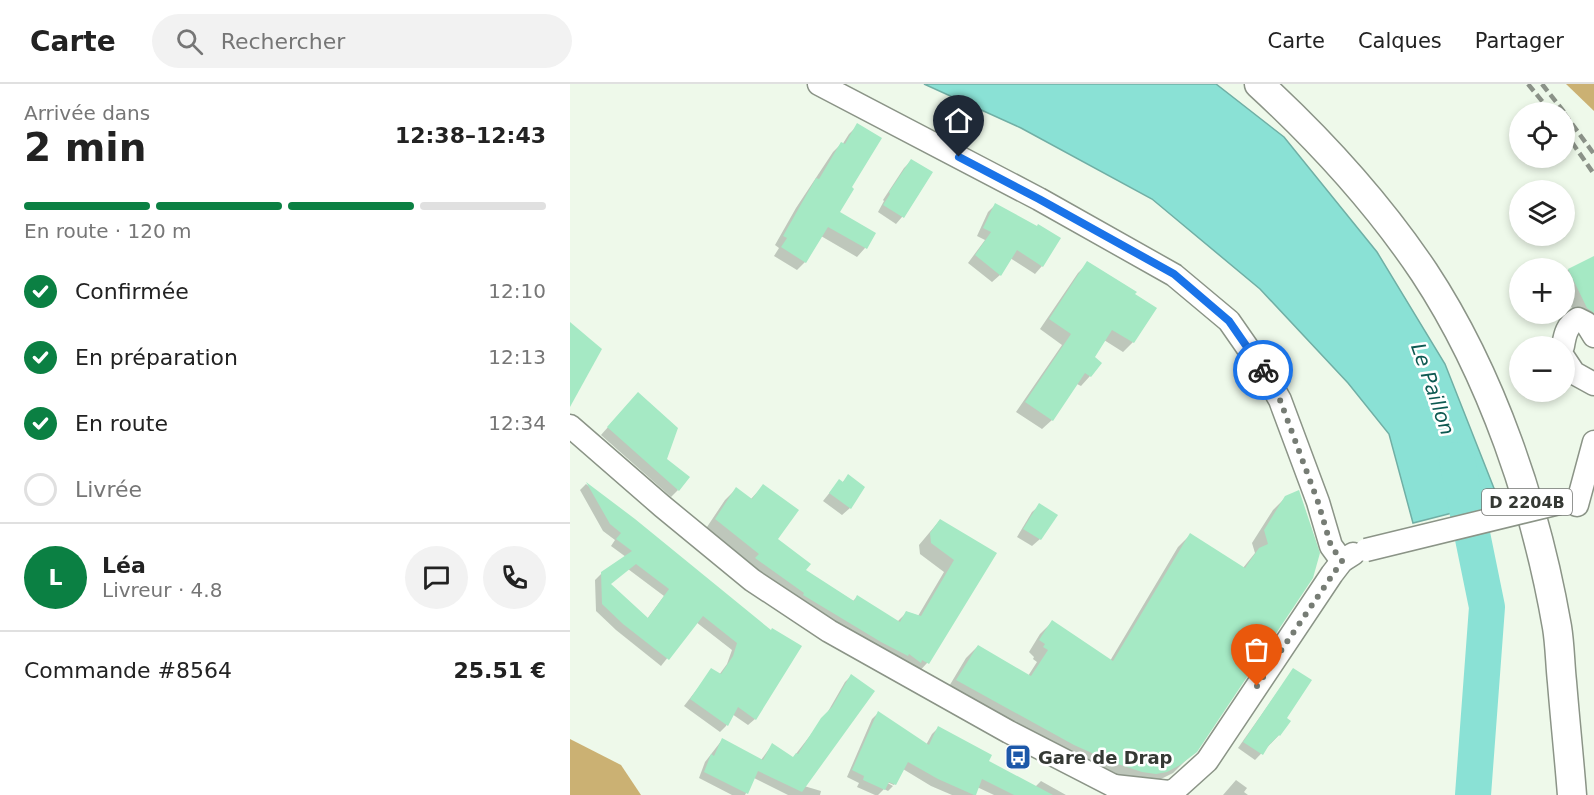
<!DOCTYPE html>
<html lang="fr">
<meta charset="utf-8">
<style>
body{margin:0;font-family:"DejaVu Sans",sans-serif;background:#f2f2f2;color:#222;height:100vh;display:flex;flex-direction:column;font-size:22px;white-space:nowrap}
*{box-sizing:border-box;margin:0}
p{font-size:20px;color:#767676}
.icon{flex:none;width:33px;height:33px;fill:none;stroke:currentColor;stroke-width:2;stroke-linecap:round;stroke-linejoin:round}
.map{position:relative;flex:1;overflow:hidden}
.panel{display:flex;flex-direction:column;background:#fff;width:570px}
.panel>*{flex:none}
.buttons{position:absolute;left:939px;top:18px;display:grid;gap:12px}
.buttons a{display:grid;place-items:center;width:66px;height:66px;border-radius:50%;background:#fff;box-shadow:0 3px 9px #0003;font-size:30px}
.pin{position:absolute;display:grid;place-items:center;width:51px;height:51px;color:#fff;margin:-62px -26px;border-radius:50% 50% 50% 0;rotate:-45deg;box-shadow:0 0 6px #0007}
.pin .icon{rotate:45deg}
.courier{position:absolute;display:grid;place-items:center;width:60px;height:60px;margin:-30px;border:4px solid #1a73e8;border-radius:50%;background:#fff;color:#222;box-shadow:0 2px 8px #0007}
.head em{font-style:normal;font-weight:800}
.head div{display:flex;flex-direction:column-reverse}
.head{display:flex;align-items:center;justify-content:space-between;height:102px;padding:0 24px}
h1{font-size:39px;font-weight:800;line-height:45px}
.bar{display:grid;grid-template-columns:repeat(4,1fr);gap:9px 6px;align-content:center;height:72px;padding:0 24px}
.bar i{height:8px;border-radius:4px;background:#e0e0e0}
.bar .active{background:#0b8043}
.bar p{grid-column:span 4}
.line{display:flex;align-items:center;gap:15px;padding:0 24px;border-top:2px solid #e0e0e0}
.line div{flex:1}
.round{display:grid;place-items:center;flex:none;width:63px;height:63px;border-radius:32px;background:#f2f2f2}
ol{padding:0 24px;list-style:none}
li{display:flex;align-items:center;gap:18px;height:66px}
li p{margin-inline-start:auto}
li .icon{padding:6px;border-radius:50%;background:#0b8043;color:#fff;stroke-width:4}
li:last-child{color:#767676}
li i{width:33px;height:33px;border:3px solid #e0e0e0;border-radius:50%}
header{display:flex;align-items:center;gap:36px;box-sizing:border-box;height:84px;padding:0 30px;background:#fff;border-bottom:2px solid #e0e0e0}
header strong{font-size:28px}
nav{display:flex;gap:33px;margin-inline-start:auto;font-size:21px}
.search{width:420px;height:54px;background:#f2f2f2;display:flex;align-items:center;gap:15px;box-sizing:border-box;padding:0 21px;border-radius:33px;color:#767676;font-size:22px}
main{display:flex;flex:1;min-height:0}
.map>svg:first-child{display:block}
.forest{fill:#cbb173}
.water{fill:#8ae1d5;stroke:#70afa5;stroke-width:1.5}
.shadow{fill:#0003;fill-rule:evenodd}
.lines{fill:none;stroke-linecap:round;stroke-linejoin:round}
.river{stroke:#8ae1d5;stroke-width:36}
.building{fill:#a5e9c4;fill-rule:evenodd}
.minor-casing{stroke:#8b9487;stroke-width:25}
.major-casing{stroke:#8b9487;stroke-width:31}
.minor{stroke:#fff;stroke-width:22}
.major{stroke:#fff;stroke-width:28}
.rail{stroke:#8b9288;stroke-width:4.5;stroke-dasharray:9 4.5;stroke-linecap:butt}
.minor-bridge-casing{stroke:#8b9487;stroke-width:25;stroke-linecap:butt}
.minor-bridge{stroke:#fff;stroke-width:22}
.done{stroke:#767c74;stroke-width:6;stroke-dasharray:0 10.8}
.route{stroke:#1a73e8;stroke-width:8}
.labels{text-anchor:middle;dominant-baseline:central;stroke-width:5;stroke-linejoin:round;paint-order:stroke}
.shield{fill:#fff;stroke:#727471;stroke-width:1.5}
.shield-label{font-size:16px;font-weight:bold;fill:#353934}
.poi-label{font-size:18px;font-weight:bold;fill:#353934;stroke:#fff;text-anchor:start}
.water-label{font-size:20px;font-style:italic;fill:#0d5951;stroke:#fff}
</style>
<header>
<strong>Carte</strong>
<div class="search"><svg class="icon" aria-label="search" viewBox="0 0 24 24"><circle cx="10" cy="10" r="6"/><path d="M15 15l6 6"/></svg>Rechercher</div>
<nav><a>Carte</a><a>Calques</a><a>Partager</a></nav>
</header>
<main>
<section class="panel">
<div class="head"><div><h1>2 min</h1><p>Arrivée dans</p></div><em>12:38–12:43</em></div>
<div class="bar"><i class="active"></i><i class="active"></i><i class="active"></i><i></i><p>En route · 120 m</p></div>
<ol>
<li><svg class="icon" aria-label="check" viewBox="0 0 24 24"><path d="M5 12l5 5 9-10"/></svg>Confirmée<p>12:10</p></li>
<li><svg class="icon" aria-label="check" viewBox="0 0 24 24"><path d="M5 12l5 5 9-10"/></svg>En préparation<p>12:13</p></li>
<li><svg class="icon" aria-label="check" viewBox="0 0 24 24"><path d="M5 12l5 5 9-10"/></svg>En route<p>12:34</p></li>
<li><i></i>Livrée</li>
</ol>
<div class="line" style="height:108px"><b class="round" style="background:#0b8043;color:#fff">L</b><div><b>Léa</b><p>Livreur · 4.8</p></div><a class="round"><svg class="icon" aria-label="chat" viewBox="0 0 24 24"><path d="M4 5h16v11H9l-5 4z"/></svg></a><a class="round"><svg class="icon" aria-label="phone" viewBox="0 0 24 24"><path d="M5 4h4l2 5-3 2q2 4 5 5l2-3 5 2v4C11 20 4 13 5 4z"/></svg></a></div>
<div class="line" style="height:78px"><div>Commande #8564</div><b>25.51 €</b></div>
</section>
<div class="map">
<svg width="1024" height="711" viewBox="0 0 1024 711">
<rect width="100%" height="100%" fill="#eef9ea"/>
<g class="forest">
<polygon points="996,0 1024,0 1024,27"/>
<polygon points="0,655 51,681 71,711 0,711"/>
</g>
<polygon class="water" points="354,0 646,0 714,53 807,168 875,280 929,417 843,439 819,350 778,299 690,205 582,115 451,44"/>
<g class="shadow">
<polygon points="288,41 280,104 268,128 304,149 295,164 287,173 251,152 235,178 227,186 204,172 209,164 205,161 226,124 263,68 271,60 272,61 279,50"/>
<polygon points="341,77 361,88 332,133 326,140 308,128 314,117 313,116 334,84"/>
<polygon points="425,121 472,182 465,190 440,174 430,191 422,198 398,179 415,156 407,152 418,128"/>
<polygon points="1024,174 1024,252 1007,234 994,208 994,190 998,186"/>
<polygon points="518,179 584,225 563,258 553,268 534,256 523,273 520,292 511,302 507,300 482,336 472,345 446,328 492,261 470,245 508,189"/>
<polygon points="61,317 95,375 108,406 101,413 31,351"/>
<polygon points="278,392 293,403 280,424 272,431 253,417 269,397 272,399"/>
<path d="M16,400L64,437L201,548L185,635L178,641L162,630L156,642L150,648L114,622L142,586L149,591L157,580L162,566L126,538L91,582L46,546L26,527L25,496L32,489L56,473L41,462L45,456L33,447L10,406ZM58,485L94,512L77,535L40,500Z"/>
<polygon points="193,402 206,455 234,486 283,517 287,513 327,538 336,529 348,532 374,488 350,470 349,461 370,436 425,470 357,579 347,590 257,544 135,446 155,416 166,405 180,416"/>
<polygon points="716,413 625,667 603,689 583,699 560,700 375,609 396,574 408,562 458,592 467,578 463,575 464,573 459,568 470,550 482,538 540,577 608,463 620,451 673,484 685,469 682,459 703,426"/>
<polygon points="470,421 470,455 462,462 447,453 462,428"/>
<polygon points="723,586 715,634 709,651 685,676 668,664"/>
<polygon points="281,592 234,702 251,707 250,711 218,711 184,694 175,711 162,711 129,694 135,678 152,656 191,676 202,661 222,675 256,631 275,598"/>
<polygon points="308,629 356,661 362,650 369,643 418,678 465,703 471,697 496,711 424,711 407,703 404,711 382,711 361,702 333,685 324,701 312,696 323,702 318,707 314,705 308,711 305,711 287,703 289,699 277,693 302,635"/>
<polygon points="666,696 677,704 674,708 678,711 653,711"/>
</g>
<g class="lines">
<polyline class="river" points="887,376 917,523 903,711"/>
</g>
<g class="building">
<polygon points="287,39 312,54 282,103 284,105 270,128 306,149 297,165 258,143 236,179 211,163 217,154 213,152 246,94 249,95 271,58 275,60"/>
<polygon points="341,75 363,88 334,134 313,121 320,110 319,108"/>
<polygon points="425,119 467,142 468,140 491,154 473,183 447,166 431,192 405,171 421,148 413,144"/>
<polygon points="1024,172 1024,229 1017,224 998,185"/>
<polygon points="517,177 567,208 565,210 587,224 564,259 542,246 525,273 532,279 521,293 515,289 483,337 455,318 501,250 479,235"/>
<polygon points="0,238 32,265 0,323"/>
<polygon points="68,308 108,344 97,375 120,393 109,407 37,343"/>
<polygon points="278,390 295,403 281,425 259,409 269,395 273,398"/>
<path d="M16,398L65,435L201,546L202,544L232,562L186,636L168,623L158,642L120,615L141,584L151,590L163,572L167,559L133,532L99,576L53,540L32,520L31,488L62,467L46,455L51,449L40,440ZM66,480L99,505L78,534L41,500Z"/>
<polygon points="193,400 229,426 208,455 241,480 236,486 284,517 287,511 330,538 336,527 351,532 384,476 361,459 360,449 370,435 427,469 359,580 352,576 351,579 339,570 338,572 311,558 233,511 234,509 185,474 189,470 145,435 166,403 182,415"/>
<polygon points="729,406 750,469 743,494 627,668 610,681 597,688 586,690 572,688 542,678 504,661 386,596 408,561 461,592 478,566 473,563 475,560 469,556 482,536 543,577 620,449 675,484 689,464 698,460 694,446 715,412"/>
<polygon points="469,419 488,431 471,456 453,445"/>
<polygon points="723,584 742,596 717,634 721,637 710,652 709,651 699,661 693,671 673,658"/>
<polygon points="281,590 305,607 232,708 188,687 178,710 134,688 141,670 144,672 152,654 193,676 202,659 223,673 226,669 228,670 251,634 262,623"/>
<polygon points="308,627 359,661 368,642 422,671 419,677 483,711 444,711 412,695 406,711 404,711 368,695 338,678 326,701 319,698 315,706 293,696 294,692 282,686"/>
</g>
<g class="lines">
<g class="minor-casing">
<g id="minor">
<polyline points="249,0 469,115 604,191 659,237 691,283 710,316 748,418 761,462 772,477"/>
<path d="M993,262C995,250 997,241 1008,235L1016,239L1024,252"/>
<polyline points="994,274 1004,289 1024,300"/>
<polyline points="0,342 92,422 182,496 259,547 439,648 544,702 557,711"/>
<polyline points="1007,421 1024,358"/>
<polyline points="544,702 599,708"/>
<polyline points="595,711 606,705 637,677 762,490 772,477 783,470"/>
</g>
</g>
<g class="major-casing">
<path id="major" d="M689,0C751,57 807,118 854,188C922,291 966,422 987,543C990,561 990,580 992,598C995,635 999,673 1002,711"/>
</g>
<use href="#minor" class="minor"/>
<use href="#major" class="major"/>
<g class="rail">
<polyline points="958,0 981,28"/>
<polyline points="972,0 994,28"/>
<polyline points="994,29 1024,70"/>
<polyline points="994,47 1024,90"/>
</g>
<g class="minor-bridge-casing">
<polyline id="minor-bridge" points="796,466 989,419"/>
</g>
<use href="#minor-bridge" class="minor-bridge"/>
</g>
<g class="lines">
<polyline class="done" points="687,602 772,477 761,462 748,418 710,316 693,286"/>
<polyline class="route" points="389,73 469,115 604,190 659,237 693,286"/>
</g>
<defs>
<g id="bus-square" transform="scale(1.35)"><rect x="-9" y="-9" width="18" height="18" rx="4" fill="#1c58a9" stroke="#fff"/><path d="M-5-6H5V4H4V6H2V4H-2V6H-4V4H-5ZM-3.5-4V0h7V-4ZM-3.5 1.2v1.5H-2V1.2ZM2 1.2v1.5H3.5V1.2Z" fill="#fff"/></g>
</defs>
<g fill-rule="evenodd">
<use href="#bus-square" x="448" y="673"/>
</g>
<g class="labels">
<rect class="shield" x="912" y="405" width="90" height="26" rx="4.5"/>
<g class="shield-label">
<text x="957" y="418">D 2204B</text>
</g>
<g class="poi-label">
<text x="468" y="673">Gare de Drap</text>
</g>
<g class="water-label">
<text transform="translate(863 305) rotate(71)">Le Paillon</text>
</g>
</g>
</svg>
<div class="buttons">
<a><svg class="icon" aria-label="locate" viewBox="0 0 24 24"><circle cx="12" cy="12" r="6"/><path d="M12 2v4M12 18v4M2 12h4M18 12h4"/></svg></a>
<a><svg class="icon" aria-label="layers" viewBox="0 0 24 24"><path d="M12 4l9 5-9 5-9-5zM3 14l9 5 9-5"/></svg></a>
<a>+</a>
<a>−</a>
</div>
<div class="pin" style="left:687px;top:602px;background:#ea580c"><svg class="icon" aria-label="bag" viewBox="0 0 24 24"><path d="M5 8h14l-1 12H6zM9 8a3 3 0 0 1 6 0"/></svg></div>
<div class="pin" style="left:389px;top:73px;background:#1f2937"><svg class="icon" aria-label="home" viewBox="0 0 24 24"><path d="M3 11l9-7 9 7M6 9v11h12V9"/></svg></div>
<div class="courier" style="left:693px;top:286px"><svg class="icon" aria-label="bike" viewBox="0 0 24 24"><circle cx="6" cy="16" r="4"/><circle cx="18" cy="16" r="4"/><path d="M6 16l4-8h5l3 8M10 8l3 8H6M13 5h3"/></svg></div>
</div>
</main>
